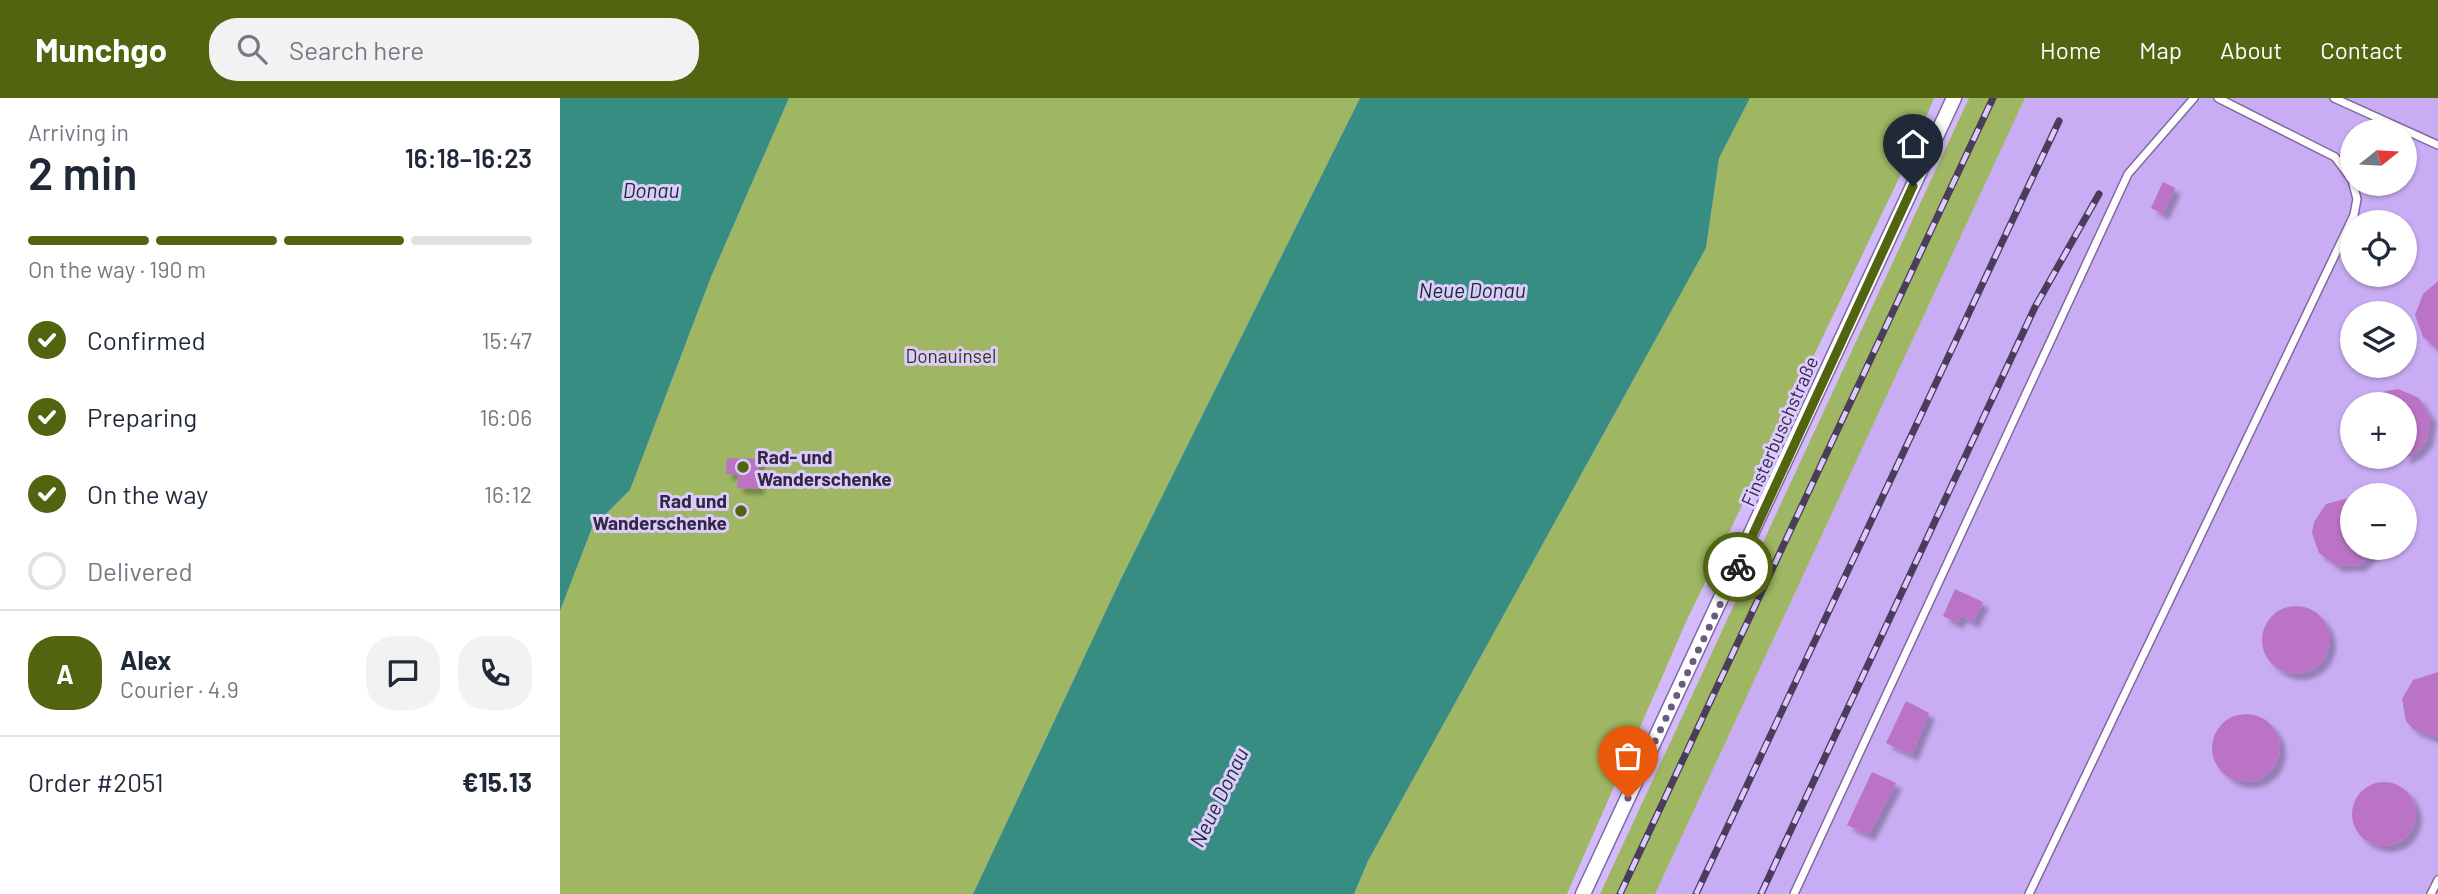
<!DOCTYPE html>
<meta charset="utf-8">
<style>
body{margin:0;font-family:Barlow,sans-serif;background:#f2f2f3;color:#1f2937;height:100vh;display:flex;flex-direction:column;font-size:26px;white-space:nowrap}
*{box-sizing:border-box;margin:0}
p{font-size:23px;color:#747a83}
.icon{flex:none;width:38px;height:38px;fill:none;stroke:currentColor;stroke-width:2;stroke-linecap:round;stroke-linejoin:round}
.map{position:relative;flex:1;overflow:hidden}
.panel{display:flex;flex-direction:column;background:#fff;width:560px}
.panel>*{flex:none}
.needle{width:46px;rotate:72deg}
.controls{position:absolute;left:1780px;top:21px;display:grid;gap:14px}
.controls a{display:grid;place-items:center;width:77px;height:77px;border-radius:50%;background:#fff;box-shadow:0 2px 5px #0004;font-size:35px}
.pin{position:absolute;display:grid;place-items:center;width:60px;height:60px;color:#fff;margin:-72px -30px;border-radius:50% 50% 50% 0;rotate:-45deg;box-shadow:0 0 7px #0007}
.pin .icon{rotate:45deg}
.courier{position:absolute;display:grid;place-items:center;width:70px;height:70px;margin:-35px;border:5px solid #51640f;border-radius:50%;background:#fff;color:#222;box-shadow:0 2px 9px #0007}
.head em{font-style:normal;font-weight:600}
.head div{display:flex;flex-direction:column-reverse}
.head{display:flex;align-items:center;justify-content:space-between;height:119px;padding:0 28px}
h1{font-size:46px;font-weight:600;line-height:52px}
.bar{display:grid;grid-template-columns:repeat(4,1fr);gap:10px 7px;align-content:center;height:84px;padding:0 28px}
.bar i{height:9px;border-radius:5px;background:#e0e1e3}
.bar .current{background:#51640f}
.bar p{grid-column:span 4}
.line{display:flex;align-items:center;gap:18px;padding:0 28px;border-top:2px solid #e0e1e3}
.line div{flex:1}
.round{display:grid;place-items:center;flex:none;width:74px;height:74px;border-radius:28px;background:#f2f2f3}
ol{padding:0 28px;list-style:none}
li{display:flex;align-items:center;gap:21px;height:77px}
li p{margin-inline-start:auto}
li .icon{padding:7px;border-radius:50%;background:#51640f;color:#fff;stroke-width:4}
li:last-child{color:#747a83}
li i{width:38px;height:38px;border:4px solid #e0e1e3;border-radius:50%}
header{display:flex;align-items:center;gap:42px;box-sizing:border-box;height:98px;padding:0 35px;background:#51640f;color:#fff}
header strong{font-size:33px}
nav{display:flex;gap:38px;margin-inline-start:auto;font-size:24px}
.search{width:490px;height:63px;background:#f2f2f3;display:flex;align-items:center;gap:18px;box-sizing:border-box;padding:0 24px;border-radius:28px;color:#747a83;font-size:26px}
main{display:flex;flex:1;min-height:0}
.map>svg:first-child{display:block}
.built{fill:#c9adf4;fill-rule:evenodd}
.green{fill:#9fb762}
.water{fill:#378d81}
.building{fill:#ba73c5;filter:url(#shadow)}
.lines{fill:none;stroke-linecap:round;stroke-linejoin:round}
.lane-casing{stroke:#8068a3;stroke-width:10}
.street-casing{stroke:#8068a3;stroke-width:17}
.lane{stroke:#fff;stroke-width:7}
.street{stroke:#fff;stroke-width:14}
.rail-casing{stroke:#493d5b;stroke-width:7}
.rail{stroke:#ddcafe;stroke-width:4.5;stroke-dasharray:13;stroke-linecap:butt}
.done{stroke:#6a5b82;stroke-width:7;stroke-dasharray:0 12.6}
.route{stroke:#51640f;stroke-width:9}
.poi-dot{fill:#51640f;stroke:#ddcafe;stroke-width:2.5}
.labels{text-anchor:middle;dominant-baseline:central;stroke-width:6;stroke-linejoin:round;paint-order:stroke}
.park-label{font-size:19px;fill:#313d10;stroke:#ddcafe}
.street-label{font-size:19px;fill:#322841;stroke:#ddcafe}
.poi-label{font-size:19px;font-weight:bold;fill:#322841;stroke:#ddcafe;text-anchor:start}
.water-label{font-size:21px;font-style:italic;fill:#142f2a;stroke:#ddcafe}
</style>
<header>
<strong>Munchgo</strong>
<div class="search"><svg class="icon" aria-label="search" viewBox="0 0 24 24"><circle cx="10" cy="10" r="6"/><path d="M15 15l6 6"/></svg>Search here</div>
<nav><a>Home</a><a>Map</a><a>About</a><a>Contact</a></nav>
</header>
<main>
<section class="panel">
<div class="head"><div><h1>2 min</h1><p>Arriving in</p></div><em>16:18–16:23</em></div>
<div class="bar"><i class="current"></i><i class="current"></i><i class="current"></i><i></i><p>On the way · 190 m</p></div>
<ol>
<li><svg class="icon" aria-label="check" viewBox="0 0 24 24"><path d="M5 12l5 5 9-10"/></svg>Confirmed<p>15:47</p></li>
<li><svg class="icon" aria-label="check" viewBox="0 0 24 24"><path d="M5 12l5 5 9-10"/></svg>Preparing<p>16:06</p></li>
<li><svg class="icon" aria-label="check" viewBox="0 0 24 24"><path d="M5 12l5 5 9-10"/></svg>On the way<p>16:12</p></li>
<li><i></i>Delivered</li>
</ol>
<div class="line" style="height:126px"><b class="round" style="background:#51640f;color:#fff">A</b><div><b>Alex</b><p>Courier · 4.9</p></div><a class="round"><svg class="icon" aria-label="chat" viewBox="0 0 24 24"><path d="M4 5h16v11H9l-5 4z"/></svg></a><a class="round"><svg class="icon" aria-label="phone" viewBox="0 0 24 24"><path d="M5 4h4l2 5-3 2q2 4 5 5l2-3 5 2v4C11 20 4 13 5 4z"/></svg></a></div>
<div class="line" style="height:91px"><div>Order #2051</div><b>€15.13</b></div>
</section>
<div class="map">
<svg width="1878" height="796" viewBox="0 0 1878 796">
<defs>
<filter id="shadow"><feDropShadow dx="6" dy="6" stdDeviation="2" flood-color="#0004"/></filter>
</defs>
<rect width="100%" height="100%" fill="#d3bafa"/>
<path class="built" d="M1465,0H1878V796H1095ZM1792,33H1844V86H1792ZM1792,124H1844V177H1792ZM1792,215H1844V268H1792ZM1792,306H1844V359H1792ZM1792,397H1844V450H1792Z"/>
<g class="green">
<polygon points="229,0 800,0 559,485 413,796 0,796 0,513 32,430 70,392 151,179"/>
<polygon points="1190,0 1374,0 1352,53 1126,524 1007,796 794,796 808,763 1146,150 1159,59"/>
<polygon points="1409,0 1465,0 1095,796 1040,796"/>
</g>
<g class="water">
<polygon points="0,0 229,0 151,179 70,392 32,430 0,513"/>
<polygon points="800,0 1190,0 1159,60 1146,150 808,763 794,796 413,796 559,485"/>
</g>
<g class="building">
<polygon points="1603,84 1615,90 1603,116 1591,110"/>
<polygon points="1878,183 1878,252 1863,239 1855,217 1863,196"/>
<polygon points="1838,291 1859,300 1871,320 1867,342 1858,353 1844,361 1844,306 1800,306 1826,293"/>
<polygon points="167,360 199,361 198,391 177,390 178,377 166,376"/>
<polygon points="1792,399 1792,450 1818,450 1800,467 1777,468 1759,455 1752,435 1754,424 1766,406"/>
<polygon points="1395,491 1423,504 1413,524 1401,518 1397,525 1383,518"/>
<circle cx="1736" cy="542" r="34"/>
<polygon points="1878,574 1878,638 1872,639 1853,631 1846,623 1842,601 1853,582"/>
<polygon points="1346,603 1369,615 1352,657 1326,645"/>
<circle cx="1686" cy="650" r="34"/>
<polygon points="1312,674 1336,685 1309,737 1287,727"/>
<circle cx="1824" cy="716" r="32"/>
</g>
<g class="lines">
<g class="lane-casing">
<g id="lane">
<polyline points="1658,0 1775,59 1792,82"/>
<polyline points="1774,0 1878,47"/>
<polyline points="1234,796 1568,76 1634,0"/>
<polyline points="1469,796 1794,117 1797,101 1793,86"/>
<polyline points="1871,796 1878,782"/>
</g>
</g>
<g class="street-casing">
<polyline id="street" points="1023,796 1394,0"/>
</g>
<use href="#lane" class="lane"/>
<use href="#street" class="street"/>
<g class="rail-casing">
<g id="rail">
<polyline points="1060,796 1433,0"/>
<polyline points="1136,796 1499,23"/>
<polyline points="1201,796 1475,209 1539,96"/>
</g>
</g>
<use href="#rail" class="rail"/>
</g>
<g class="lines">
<polyline class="done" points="1068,700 1178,469"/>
<polyline class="route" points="1178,469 1353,88"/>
</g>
<g class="poi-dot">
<circle cx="183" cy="369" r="7"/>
<circle cx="181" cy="413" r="7"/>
</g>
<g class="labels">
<g class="park-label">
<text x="391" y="257">Donauinsel</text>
</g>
<g class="street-label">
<text transform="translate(1219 333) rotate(-66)">Finsterbuschstraße</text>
</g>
<g class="poi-label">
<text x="197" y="358">Rad- und<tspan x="197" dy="22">Wanderschenke</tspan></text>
<text x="167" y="402" text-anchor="end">Rad und<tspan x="167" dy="22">Wanderschenke</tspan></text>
</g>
<g class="water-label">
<text x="91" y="91">Donau</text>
<text x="912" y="191">Neue Donau</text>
<text transform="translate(658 699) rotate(-64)">Neue Donau</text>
</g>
</g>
</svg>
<div class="controls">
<a><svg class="needle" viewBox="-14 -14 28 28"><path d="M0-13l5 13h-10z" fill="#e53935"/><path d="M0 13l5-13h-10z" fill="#747a83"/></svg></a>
<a><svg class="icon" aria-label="locate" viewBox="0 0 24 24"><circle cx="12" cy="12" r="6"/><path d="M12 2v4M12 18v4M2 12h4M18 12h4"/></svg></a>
<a><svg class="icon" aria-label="layers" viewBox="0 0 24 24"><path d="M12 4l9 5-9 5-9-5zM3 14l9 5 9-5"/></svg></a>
<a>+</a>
<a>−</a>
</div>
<div class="pin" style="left:1068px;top:700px;background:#ea580c"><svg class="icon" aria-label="bag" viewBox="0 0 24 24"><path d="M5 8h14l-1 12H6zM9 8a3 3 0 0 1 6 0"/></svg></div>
<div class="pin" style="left:1353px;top:88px;background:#1f2937"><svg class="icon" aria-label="home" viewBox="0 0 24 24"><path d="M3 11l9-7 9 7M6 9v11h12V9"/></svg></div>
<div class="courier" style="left:1178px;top:469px"><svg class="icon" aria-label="bike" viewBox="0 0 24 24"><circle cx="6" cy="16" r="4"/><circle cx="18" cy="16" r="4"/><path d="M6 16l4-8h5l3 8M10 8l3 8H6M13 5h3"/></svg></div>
</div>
</main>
